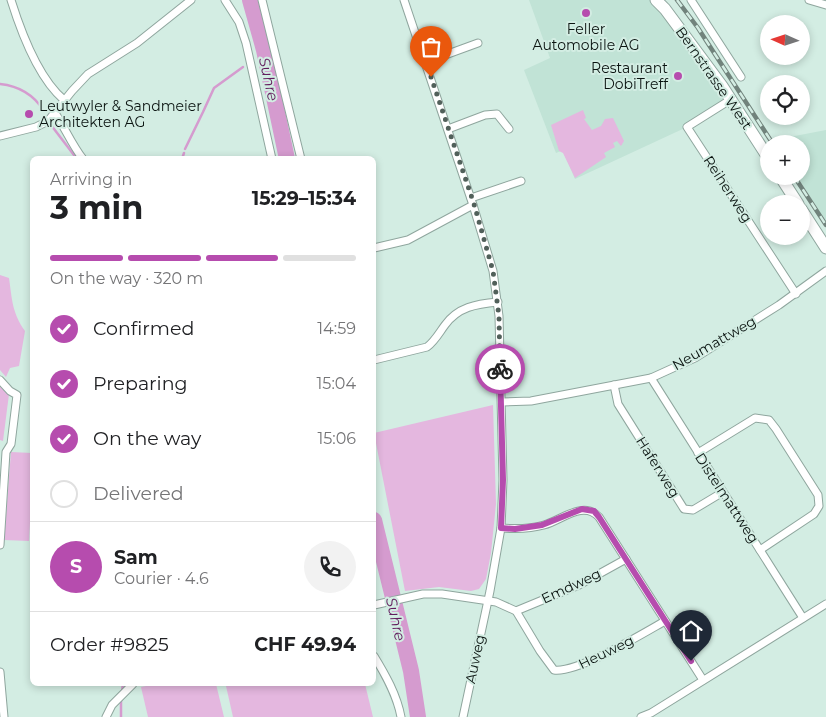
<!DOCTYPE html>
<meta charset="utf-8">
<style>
body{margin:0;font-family:Montserrat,sans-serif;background:#f2f2f2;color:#202124;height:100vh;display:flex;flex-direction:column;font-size:19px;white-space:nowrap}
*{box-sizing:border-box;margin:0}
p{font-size:16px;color:#757577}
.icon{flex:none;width:28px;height:28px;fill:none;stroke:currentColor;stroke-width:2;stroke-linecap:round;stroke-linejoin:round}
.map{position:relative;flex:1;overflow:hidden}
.sheet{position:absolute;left:30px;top:156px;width:346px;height:530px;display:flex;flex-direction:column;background:#fff;border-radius:8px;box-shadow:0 2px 8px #0003}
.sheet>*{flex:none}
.needle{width:32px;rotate:273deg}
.buttons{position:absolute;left:760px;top:15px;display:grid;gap:10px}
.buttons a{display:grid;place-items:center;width:50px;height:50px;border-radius:50%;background:#fff;box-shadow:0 2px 8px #0003;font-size:25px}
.pin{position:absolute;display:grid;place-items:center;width:42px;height:42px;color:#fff;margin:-51px -21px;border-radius:50% 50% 50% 0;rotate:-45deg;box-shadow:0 0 5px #0007}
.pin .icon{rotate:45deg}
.courier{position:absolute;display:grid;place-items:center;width:50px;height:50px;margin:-25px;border:4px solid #b64cae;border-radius:50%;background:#fff;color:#222;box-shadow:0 1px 6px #0007}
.headline em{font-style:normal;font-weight:700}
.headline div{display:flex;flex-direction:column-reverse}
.headline{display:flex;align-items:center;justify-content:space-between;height:85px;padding:0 20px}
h1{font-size:32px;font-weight:700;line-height:38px}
.bar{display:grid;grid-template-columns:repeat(4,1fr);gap:8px 5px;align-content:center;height:60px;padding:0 20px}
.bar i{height:6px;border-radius:4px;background:#e0e0e0}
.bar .active{background:#b64cae}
.bar p{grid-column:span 4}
.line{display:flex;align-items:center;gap:12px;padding:0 20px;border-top:1px solid #e0e0e0}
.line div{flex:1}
.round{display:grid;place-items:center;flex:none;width:52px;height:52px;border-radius:26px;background:#f2f2f2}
ol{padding:0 20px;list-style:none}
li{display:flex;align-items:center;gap:15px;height:55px}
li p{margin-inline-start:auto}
li .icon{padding:5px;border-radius:50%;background:#b64cae;color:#fff;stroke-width:4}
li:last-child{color:#757577}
li i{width:28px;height:28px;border:2px solid #e0e0e0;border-radius:50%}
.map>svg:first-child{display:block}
.built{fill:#c1e3d6}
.green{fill:#e4b7df}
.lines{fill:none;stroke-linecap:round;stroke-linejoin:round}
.stream{stroke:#d59bcf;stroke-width:2.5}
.river{stroke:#d59bcf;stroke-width:16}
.minor-casing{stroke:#8fa69e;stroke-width:9}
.primary-casing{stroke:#8fa69e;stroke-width:13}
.minor{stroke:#fff;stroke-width:7}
.primary{stroke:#fff;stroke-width:11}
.rail-casing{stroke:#71837c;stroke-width:4.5}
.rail{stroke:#d3ede3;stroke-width:2.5;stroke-dasharray:8;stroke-linecap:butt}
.done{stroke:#51605a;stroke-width:5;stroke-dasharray:0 9}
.route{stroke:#b64cae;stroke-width:6}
.poi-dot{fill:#b64cae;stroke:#d3ede3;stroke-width:2}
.labels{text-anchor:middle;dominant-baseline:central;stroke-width:4;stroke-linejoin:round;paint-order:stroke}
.poi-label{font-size:14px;fill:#0b1411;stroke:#d3ede3}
.street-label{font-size:14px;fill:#0b1411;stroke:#d3ede3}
.water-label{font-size:15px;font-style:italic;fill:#621e5e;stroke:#d3ede3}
</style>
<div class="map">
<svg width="826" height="717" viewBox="0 0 826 717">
<rect width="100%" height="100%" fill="#d3ede3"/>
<g class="built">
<polygon points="529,0 656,0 730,100 687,127 575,179 563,150 556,153 524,70 550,58"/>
<polygon points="826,130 826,222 797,176 801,176 801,144 776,144 774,140"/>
</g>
<g class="green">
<polygon points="583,110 586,118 584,119 592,130 601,126 605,119 613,118 624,141 621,146 617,141 613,143 615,147 604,153 606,157 575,178 563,153 559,151 551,125"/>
<path d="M0,275L9,278C12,299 12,313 25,331L19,366L10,368L6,377L0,370Z"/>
<polygon points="0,384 9,394 3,441 0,440"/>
<polygon points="493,405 496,504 491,553 486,579 479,589 471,591 439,587 405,591 374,433"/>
<polygon points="11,452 32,453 32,488 29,541 4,540"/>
<polygon points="156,684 216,684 224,717 148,717 141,687"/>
<polygon points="235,684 365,684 373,717 233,717 226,686"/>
</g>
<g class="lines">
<g class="stream">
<path d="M0,84C19,86 34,95 44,111"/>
<polyline points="51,125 77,159"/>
<polyline points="185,149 203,112 214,88 243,67"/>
<polyline points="182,159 184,153"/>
<polyline points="122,691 123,684"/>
<polyline points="121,699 121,717"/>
</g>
<g class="river">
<polyline points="250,0 264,50 287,159"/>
<polyline points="374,520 411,671 418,717"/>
</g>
<g class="minor-casing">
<g id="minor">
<path d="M11,0C21,32 38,78 64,100"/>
<polyline points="225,0 239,22 246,43 272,159"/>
<polyline points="262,0 301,159"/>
<polyline points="404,0 473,205 493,271 499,316 503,480 501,528 490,591 463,717"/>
<polyline points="691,0 741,77"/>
<polyline points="809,0 826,5"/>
<polyline points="426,62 478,43"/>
<polyline points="730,100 687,127 796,294"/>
<path d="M55,113C65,128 72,145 83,159"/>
<polyline points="448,129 485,115 497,114 509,129"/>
<polyline points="0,136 36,127 48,121 72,91 88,74 137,43 191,0"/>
<polyline points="471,198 521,181"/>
<polyline points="374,248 408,240 473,205"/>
<path d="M374,360L427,347C435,341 439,333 445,325C458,307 476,304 498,302"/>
<polyline points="651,378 803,618"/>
<polyline points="0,380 10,391 17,395 11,444 6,452 0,545"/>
<polyline points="614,385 618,404 684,509 693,510 723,492"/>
<polyline points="502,402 531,401 651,378 695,358 779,305 826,271"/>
<polyline points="698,453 755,418 769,420 776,429 818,495 819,506 814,514 760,550"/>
<path d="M501,528C515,529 530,529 544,525C562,520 583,500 599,517L703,680"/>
<path d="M374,605L423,594H442L496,602L516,611L540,651L554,670C578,673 642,634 665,621"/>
<polyline points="516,611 579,585 626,559"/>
<path d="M374,656C385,674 397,695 401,717"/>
<polyline points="0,672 4,717"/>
<polyline points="106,717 112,705 133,684"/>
<polyline points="641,717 651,713 826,604"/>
</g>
</g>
<g class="primary-casing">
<g id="primary">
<polyline points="656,0 665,9 722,86 769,159"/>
<polyline points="780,176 798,204"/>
<polyline points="801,209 826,248"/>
</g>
</g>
<use href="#minor" class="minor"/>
<use href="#primary" class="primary"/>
<g class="rail-casing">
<g id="rail">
<polyline points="677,0 698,28 773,144"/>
<polyline points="794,176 826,225"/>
</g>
</g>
<use href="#rail" class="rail"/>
</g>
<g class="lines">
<polyline class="done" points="431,77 474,204 493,271 499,316 500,369"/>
<polyline class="route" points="500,369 503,480 501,528 515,529 542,525 582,509 594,511 599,517 691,661"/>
</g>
<g class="poi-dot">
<circle cx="586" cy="13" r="5"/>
<circle cx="678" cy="76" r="5"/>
<circle cx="29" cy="114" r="5"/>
</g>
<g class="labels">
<g class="poi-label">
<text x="586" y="29">Feller<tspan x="586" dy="16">Automobile AG</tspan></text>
<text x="668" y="68" text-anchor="end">Restaurant<tspan x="668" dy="16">DobiTreff</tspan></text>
<text x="39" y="106" text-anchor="start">Leutwyler &amp; Sandmeier<tspan x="39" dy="16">Architekten AG</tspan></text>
</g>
<g class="street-label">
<text transform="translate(714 78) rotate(55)">Bernstrasse West</text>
<text transform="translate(728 189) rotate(57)">Reiherweg</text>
<text transform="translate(714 343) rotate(-30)">Neumattweg</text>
<text transform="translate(658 467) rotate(58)">Haferweg</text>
<text transform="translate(727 498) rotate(57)">Distelmattweg</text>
<text transform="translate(571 586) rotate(-25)">Emdweg</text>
<text transform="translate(606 652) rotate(-26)">Heuweg</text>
<text transform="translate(475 659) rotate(-78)">Auweg</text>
</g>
<g class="water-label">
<text transform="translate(269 79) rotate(77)">Suhre</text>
<text transform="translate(396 619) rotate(77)">Suhre</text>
</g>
</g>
</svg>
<div class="buttons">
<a><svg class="needle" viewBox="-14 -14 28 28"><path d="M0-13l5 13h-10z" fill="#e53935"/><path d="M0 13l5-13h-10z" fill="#757577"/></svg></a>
<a><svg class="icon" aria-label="locate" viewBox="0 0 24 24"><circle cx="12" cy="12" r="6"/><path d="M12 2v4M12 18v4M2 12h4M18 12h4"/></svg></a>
<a>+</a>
<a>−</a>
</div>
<div class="pin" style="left:431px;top:77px;background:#ea580c"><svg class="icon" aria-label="bag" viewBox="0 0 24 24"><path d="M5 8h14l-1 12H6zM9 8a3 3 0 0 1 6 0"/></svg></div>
<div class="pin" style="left:691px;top:661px;background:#1f2937"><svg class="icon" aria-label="home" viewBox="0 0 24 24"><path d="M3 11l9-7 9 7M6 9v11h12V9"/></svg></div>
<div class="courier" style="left:500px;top:369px"><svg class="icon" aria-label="bike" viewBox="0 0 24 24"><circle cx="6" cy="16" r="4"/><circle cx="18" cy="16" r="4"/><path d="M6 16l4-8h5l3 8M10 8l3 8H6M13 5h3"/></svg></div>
<section class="sheet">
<div class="headline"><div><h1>3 min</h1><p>Arriving in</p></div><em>15:29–15:34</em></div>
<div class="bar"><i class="active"></i><i class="active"></i><i class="active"></i><i></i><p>On the way · 320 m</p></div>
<ol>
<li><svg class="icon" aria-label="check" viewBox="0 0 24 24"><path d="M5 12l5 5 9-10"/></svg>Confirmed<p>14:59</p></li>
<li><svg class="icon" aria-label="check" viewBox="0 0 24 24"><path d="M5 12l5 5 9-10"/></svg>Preparing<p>15:04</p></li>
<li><svg class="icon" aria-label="check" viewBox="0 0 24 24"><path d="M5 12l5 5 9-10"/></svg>On the way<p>15:06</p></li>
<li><i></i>Delivered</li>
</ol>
<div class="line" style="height:90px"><b class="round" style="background:#b64cae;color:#fff">S</b><div><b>Sam</b><p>Courier · 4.6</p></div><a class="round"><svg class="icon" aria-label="phone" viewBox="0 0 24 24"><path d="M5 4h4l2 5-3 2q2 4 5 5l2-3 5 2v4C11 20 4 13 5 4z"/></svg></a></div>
<div class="line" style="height:65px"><div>Order #9825</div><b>CHF 49.94</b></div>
</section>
</div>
